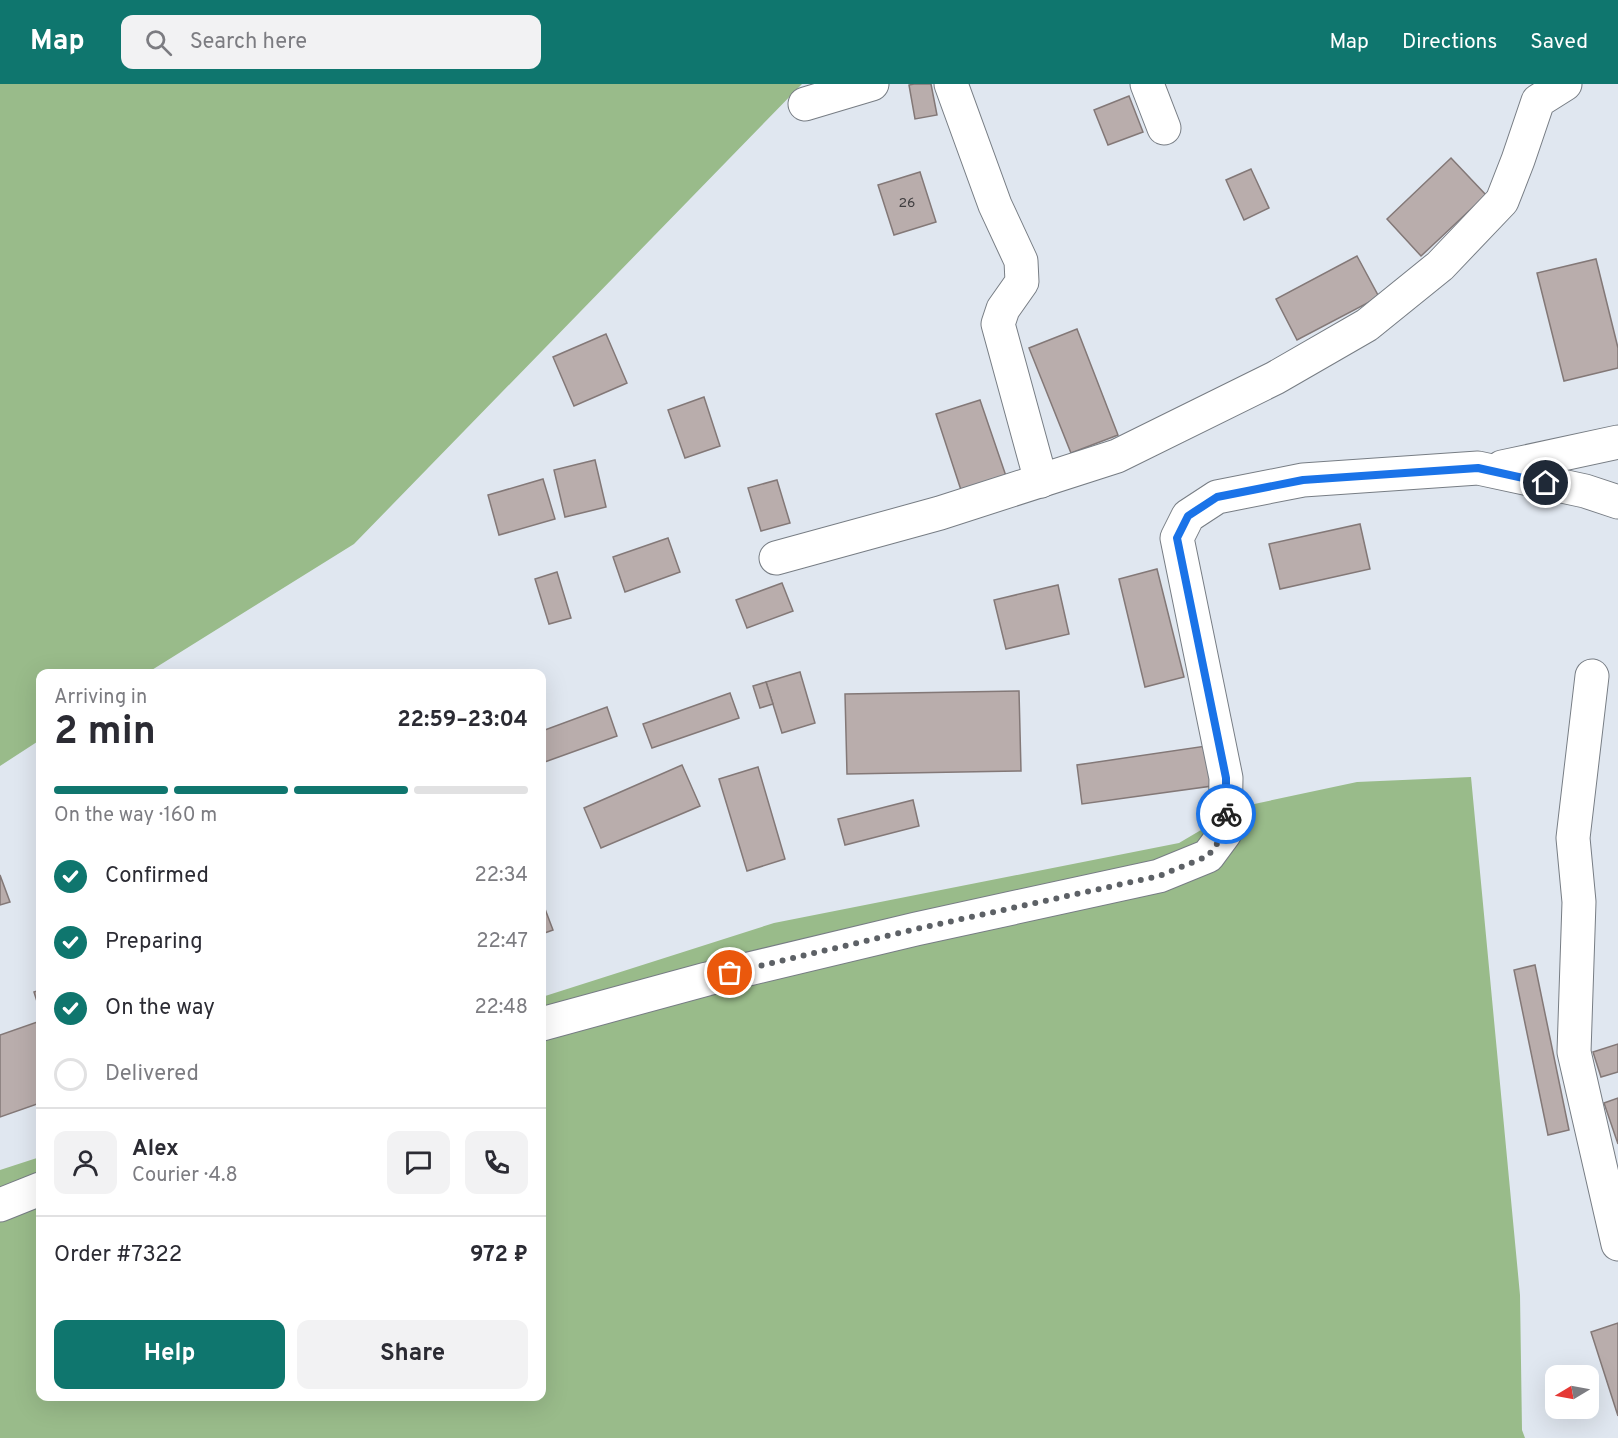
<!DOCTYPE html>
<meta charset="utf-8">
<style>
body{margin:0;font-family:Overpass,sans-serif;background:#f2f2f3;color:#2b2b33;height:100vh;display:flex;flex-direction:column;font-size:22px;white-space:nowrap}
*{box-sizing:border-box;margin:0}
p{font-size:20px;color:#7c7c81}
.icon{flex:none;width:33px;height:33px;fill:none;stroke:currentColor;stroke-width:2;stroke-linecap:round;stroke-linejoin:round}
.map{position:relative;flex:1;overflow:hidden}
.side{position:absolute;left:36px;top:585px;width:510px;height:732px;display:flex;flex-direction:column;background:#fff;border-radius:12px;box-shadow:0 6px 24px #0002}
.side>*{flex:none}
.needle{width:39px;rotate:260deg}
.controls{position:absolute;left:1545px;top:1281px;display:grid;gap:12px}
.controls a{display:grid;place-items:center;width:54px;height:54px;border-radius:12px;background:#fff;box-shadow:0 6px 24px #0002;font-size:30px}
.pin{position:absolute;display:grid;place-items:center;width:51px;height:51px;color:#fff;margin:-26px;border:3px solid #fff;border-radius:50%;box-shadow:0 2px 6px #0007}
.courier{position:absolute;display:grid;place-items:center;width:60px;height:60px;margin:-30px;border:4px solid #1a73e8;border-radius:50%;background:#fff;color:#222;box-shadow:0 2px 8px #0007}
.head em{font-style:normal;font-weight:700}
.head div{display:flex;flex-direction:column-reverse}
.head{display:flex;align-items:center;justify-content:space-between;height:102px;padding:0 18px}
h1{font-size:39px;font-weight:700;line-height:45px}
.bar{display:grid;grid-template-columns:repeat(4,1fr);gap:9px 6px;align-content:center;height:72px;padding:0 18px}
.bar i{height:8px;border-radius:4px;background:#e1e1e2}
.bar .on{background:#0f766e}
.bar p{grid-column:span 4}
.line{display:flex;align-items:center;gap:15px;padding:0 18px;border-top:2px solid #e1e1e2}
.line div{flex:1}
.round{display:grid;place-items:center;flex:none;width:63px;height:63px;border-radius:12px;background:#f2f2f3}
ol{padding:0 18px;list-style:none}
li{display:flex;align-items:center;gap:18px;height:66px}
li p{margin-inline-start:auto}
li .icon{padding:6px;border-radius:50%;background:#0f766e;color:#fff;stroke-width:4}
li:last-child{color:#7c7c81}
li i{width:33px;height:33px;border:3px solid #e1e1e2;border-radius:50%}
.cta{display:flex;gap:12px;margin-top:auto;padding:12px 18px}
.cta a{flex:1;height:69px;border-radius:12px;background:#0f766e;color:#fff;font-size:24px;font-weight:700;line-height:69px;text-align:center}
.cta a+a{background:#f2f2f3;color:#2b2b33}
header{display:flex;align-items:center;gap:36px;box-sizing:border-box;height:84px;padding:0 30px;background:#0f766e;color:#fff}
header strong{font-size:28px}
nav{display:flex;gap:33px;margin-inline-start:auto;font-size:21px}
.search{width:420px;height:54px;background:#f2f2f3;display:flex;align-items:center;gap:15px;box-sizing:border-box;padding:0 21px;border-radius:12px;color:#7c7c81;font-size:22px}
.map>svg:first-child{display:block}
.forest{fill:#99bb8a}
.building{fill:#b9adac;stroke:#837877;stroke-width:1.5}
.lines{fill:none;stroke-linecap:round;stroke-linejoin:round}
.minor-casing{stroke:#777d84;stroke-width:35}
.minor{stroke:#fff;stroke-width:33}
.done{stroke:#5d6166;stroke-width:6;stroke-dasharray:0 10.8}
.route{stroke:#1a73e8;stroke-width:8}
.labels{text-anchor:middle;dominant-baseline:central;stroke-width:5;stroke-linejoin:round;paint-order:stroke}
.number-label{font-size:14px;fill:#403e40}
</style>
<header>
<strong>Map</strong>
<div class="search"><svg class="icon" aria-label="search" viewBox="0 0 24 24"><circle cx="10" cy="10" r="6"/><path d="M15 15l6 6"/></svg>Search here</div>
<nav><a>Map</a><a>Directions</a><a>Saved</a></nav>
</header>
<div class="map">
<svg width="1618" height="1354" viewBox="0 0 1618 1354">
<rect width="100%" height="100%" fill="#e0e7f0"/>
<g class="forest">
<polygon points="0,0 802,0 354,460 147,589 40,590 40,656 0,682"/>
<polygon points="1471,693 1520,1211 1522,1346 1525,1354 0,1354 0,1086 40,1073 40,1312 542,1312 542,913 774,839 1179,759 1240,723 1357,698"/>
</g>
<g class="building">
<polygon points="914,0 931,0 937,31 915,35 909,1"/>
<polygon points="1129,12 1143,48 1108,61 1094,26"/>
<polygon points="1451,74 1486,111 1421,172 1387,135"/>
<polygon points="1251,85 1269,124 1244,136 1226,96"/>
<polygon points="920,88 936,138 894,151 878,101"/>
<polygon points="1357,172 1379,213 1297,256 1276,215"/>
<polygon points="1596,175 1618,264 1618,284 1564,297 1537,189"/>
<polygon points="1077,245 1118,351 1071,369 1029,264"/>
<polygon points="606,250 627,299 574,322 553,273"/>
<polygon points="704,313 720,362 685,374 668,326"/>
<polygon points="980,316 1007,395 962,409 936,330"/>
<polygon points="595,376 606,423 565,433 554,386"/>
<polygon points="543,395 555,435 499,451 488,411"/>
<polygon points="777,396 790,439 761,447 748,404"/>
<polygon points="1360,440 1370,485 1280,505 1269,460"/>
<polygon points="668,454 680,488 625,508 613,473"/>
<polygon points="1157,485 1184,593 1145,603 1119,495"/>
<polygon points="557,488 571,534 549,540 535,495"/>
<polygon points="782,499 793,527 747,544 736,516"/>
<polygon points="1058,501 1069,550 1006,565 994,516"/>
<polygon points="800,588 815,639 782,649 766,598"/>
<polygon points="766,598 773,620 760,624 753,602"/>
<polygon points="1019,607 1021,687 847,690 845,610"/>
<polygon points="730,609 739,634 652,664 643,640"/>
<polygon points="607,623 617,652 542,679 542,647"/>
<polygon points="1206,662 1212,702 1082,720 1077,681"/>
<polygon points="682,681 700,722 601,764 584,724"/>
<polygon points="758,683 785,775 747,787 719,695"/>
<polygon points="913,716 919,742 845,761 838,735"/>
<polygon points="0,791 10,818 0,821"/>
<polygon points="542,817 553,846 542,850"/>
<polygon points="1535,881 1569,1046 1548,1051 1514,886"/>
<polygon points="40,906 40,927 34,908"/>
<polygon points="40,937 40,1019 0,1033 0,951"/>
<polygon points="1618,960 1618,988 1601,993 1593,968"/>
<polygon points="1618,1014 1618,1060 1604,1019"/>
<polygon points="1618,1239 1618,1332 1591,1248"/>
</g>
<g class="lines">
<g class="minor-casing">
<g id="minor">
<polyline points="951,0 995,121 1021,177 1022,198 1003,225 998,240 1041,397"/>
<polyline points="1147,0 1164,44"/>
<polyline points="805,20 872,0"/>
<polyline points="1502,383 1618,358"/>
<polyline points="776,474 940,429 1117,372 1275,294 1367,241 1440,182 1502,117 1518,76 1538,17 1565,0"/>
<polyline points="1592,592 1573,754 1579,818 1574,968 1618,1160"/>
<polyline points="542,940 707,895 916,845 1159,792 1208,772 1225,749 1226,694 1177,454 1188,432 1217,413 1303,396 1478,384 1585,407 1618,418"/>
<polyline points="0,1121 40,1105"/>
</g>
</g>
<use href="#minor" class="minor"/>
</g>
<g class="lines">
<polyline class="done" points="730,889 916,845 1159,792 1208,772 1225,749 1226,730"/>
<polyline class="route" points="1226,730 1226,694 1177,454 1188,432 1217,413 1303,396 1478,384 1546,399"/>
</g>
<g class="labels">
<g class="number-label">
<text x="907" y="119">26</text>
</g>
</g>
</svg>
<div class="controls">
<a><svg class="needle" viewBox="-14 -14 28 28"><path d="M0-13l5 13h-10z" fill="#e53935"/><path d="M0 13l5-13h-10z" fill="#7c7c81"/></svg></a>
</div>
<div class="pin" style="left:730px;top:889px;background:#ea580c"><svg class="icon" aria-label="bag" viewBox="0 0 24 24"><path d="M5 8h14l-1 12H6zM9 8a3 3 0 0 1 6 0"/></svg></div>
<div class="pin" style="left:1546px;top:399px;background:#1f2937"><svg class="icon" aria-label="home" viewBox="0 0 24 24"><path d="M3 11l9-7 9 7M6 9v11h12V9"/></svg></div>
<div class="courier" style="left:1226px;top:730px"><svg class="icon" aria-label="bike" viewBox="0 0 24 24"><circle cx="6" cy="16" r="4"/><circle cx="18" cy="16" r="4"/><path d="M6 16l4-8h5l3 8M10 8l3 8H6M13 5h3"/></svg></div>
<section class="side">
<div class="head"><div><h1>2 min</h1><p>Arriving in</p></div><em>22:59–23:04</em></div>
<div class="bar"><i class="on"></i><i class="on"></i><i class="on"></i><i></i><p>On the way · 160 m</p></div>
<ol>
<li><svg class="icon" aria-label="check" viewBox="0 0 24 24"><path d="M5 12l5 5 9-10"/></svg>Confirmed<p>22:34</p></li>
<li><svg class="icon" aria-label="check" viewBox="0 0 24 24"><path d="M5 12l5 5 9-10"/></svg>Preparing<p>22:47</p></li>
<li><svg class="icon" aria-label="check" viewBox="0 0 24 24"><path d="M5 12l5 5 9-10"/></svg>On the way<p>22:48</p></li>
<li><i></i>Delivered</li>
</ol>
<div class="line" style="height:108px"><a class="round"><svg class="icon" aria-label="person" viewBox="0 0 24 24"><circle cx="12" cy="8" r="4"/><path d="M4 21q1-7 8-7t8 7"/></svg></a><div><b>Alex</b><p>Courier · 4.8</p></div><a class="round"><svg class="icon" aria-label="chat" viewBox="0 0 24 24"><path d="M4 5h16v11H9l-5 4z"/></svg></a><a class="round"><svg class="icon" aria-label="phone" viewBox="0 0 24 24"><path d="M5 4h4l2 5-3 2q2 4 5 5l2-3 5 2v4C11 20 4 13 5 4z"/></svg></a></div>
<div class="line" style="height:78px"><div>Order #7322</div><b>972 ₽</b></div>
<div class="cta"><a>Help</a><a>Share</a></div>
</section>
</div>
